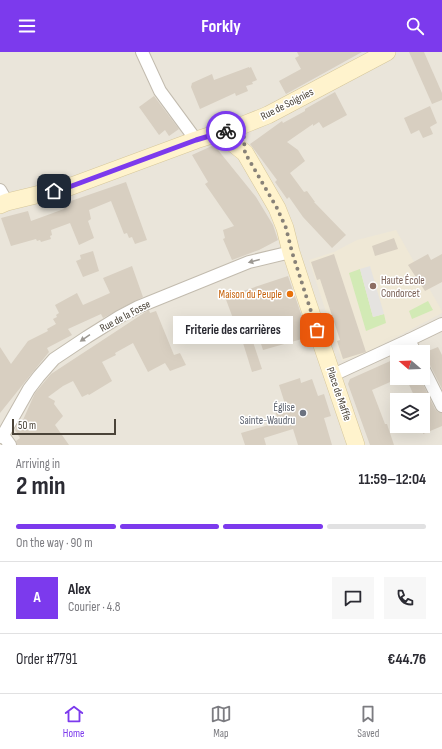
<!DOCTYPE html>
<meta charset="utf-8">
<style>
body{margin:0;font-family:"Sofia Sans Condensed",sans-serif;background:#f7f7f7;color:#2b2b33;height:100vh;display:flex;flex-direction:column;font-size:15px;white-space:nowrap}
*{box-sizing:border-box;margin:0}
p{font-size:13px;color:#7c7c81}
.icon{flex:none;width:22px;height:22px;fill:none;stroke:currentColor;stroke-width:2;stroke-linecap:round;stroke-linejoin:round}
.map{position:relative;height:393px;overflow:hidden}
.sheet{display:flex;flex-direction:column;background:#fff;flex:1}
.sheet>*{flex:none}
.needle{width:26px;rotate:289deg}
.tools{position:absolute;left:390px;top:293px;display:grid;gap:8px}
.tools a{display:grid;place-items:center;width:40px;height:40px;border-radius:0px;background:#fff;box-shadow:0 4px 16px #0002;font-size:20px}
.scale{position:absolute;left:12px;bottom:10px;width:104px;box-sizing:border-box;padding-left:4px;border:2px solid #4b4439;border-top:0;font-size:11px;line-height:14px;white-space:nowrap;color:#4b4439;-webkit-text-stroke:3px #fff;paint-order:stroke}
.pin{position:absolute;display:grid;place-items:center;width:34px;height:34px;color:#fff;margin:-17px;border-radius:8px;box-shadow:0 2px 6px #0006}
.courier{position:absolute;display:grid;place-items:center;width:40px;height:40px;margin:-20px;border:3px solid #7c3aed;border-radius:50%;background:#fff;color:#222;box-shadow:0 1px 5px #0007}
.bubble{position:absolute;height:28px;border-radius:0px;background:#fff;box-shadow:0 4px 16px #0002;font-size:13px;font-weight:700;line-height:28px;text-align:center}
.summary em{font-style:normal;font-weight:700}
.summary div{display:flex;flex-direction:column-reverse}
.summary{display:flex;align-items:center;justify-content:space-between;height:68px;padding:0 16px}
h1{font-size:26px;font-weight:700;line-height:30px}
.bar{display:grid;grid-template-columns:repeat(4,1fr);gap:6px 4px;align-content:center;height:48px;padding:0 16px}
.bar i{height:5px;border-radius:3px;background:#e1e1e2}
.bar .selected{background:#7c3aed}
.bar p{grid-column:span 4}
.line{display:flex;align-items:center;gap:10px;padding:0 16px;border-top:1px solid #e1e1e2}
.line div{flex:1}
.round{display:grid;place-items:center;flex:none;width:42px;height:42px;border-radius:0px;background:#f7f7f7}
header{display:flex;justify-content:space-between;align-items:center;height:52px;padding:0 16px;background:#7c3aed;color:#fff;font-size:18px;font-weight:700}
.tabs{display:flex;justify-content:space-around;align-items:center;height:56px;border-top:1px solid #e1e1e2;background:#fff;font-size:11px;color:#7c7c81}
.tabs a{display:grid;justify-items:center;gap:2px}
.tabs .selected{color:#7c3aed}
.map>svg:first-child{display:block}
.residential{fill:#eae5da;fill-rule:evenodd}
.education{fill:#efe8d6}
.green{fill:#d2eab5}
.parking{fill:#e5e3e0}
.building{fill:#d8cfc1}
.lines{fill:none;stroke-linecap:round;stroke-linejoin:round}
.street-casing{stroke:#c2bbae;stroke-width:14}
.secondary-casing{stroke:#d6c79b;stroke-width:18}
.street{stroke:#fff;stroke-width:12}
.secondary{stroke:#fff3cd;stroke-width:17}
.oneway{fill:#9c9892}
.done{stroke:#878178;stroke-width:4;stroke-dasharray:0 7.2}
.route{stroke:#7c3aed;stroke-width:5}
.education-dot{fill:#8d6e63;stroke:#fff;stroke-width:1.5}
.food-dot{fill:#e8710a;stroke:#fff;stroke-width:1.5}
.worship-dot{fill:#6b7280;stroke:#fff;stroke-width:1.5}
.labels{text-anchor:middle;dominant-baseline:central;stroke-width:3;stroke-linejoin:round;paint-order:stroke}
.street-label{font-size:11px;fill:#4b4439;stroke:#fff}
.education-label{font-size:11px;fill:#785e54;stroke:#fff;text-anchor:start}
.food-label{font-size:11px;fill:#c56008;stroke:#fff;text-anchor:end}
.worship-label{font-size:11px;fill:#5b616d;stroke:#fff;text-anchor:end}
</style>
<header><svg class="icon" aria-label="menu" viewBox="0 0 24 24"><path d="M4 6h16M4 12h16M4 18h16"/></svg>Forkly<svg class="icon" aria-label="search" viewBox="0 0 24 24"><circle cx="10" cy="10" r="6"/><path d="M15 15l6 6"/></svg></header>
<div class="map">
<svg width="442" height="393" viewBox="0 0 442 393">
<rect width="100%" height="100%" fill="#f6f3ec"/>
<path class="residential" d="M0,0H442V393H0ZM397,300H423V326H397ZM397,348H423V374H397Z"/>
<polygon class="education" points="396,178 442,259 442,261 368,300 342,309 309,208 334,200 357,188"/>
<g class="green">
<polygon points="360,217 373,265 384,262 386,271 366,279 349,221"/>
<polygon points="428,249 433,258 412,267 409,259"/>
</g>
<polygon class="parking" points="370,214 384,262 373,265 360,217"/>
<g class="building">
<polygon points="297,0 362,0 286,42 279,29 301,17 295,6 299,4"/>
<polygon points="409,0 424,0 442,41 442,48 432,52"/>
<polygon points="249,15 249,16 251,15 257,28 252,30 253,32 246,34 248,39 236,44 235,41 200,57 191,35 192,31 212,22 214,28"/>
<polygon points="335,40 347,63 323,76 319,70 313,74 313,72 287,90 298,98 305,109 290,121 304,140 307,139 315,150 314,150 346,183 332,196 303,165 289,145 287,147 275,130 277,128 250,92 282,69 283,71 305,59 305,57"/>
<polygon points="154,44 179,77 169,84 165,78 159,83 139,55"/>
<polygon points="430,54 437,71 430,75 433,82 423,86 419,78 411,82 404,66"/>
<polygon points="214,93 256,145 273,173 278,188 259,198 232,208 223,187 225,186 223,178 234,174 205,132 208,130 192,103"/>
<polygon points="126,130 147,188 135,192 132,185 129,186 127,181 124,182 111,149 89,158 91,167 88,169 94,186 79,193 70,171 51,178 52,183 50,184 51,187 41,190 40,188 37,189 36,187 11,194 1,166 28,159 31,169 64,157 62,152"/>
<polygon points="394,186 398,197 375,204 372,194"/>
<polygon points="93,199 99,219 83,225 76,209 81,207 80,203"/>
<polygon points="334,202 366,300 343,307 337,289 340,288 320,227 317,228 311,210"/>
<polygon points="428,202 431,208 442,202 442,230 425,239 408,213"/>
<polygon points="132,214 143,245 103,266 101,262 68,277 72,283 47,296 49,300 0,361 0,295 11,312 28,289 48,279 47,277 56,272 53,267 57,265 56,263 59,261 55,253 77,241 83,253 110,241 103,226"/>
<polygon points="288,224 309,285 263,298 254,270 240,274 238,268 234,269 225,245"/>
<polygon points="149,258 150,261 156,259 174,303 180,301 186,313 170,319 165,311 148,320 133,291 115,301 116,303 102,310 112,329 89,343 88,342 82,345 73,329 63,334 48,345 55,349 54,352 63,364 55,373 69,393 17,393 16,389 20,386 15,378 18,371 23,368 35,341 51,322 144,261"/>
<polygon points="248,275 262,317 252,320 239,278"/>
<polygon points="438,295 442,303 442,337 430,313 427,310 423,309 423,301"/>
<polygon points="397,306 397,327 372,338 385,372 387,372 394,393 370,393 348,332 350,327"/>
<polygon points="300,326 301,331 312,327 318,344 324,342 331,364 324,366 332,393 298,393 293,377 264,386 266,393 245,393 241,381 279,370 275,359 286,355 279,333"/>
<polygon points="406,326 420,326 435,357 438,360 442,361 442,374 423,382 423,348 416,348"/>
</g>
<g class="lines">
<g class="street-casing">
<g id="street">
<polyline points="142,0 160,39 196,88"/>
<polyline points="0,138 7,150"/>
<polyline points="409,288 415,300"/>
<polyline points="423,316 442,354"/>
<polyline points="333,323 409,288 442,272"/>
<polyline points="3,383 10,393"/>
<polyline points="0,385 3,383 29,337 39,324 54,307 87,285 119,265 138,255 249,210 291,200"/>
</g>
</g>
<g class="secondary-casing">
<g id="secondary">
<polyline points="220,81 245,101 277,156 285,176 291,200 308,252 356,393"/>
<polyline points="0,153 7,150 69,135 196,88 243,73 268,63 387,0"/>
</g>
</g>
<use href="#street" class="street"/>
<use href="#secondary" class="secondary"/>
</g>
<defs><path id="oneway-solid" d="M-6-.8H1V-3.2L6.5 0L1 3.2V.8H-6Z"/></defs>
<g class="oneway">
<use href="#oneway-solid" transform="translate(254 209) rotate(165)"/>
<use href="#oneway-solid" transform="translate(85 286) rotate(146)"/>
</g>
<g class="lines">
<polyline class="done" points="226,79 243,74 245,101 277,156 286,176 292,200 317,278"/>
<polyline class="route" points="54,139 69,135 196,88 226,79"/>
</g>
<circle class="education-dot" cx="373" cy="234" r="4"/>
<circle class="food-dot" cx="290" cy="242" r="4"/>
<circle class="worship-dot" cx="303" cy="361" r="4"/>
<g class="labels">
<g class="street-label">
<text transform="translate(287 52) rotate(-27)">Rue de Soignies</text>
<text transform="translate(125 264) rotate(-28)">Rue de la Fosse</text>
<text transform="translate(339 342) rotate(71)">Place de Maffle</text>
</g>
<g class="education-label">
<text x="381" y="228">Haute École<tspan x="381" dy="13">Condorcet</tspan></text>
</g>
<g class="food-label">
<text x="282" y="242">Maison du Peuple</text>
</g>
<g class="worship-label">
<text x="295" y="355">Église<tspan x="295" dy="13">Sainte-Waudru</tspan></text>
</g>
</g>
</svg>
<div class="tools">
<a><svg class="needle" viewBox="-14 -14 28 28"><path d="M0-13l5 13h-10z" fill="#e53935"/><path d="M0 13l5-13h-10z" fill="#7c7c81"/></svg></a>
<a><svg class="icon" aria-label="layers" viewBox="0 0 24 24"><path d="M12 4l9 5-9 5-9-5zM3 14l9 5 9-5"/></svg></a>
</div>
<div class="scale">50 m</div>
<div class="pin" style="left:317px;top:278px;background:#ea580c"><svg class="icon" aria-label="bag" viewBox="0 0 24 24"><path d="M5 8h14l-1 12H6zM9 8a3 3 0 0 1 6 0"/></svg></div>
<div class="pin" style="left:54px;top:139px;background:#1f2937"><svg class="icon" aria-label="home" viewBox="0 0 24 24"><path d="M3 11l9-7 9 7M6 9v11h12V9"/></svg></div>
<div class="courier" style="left:226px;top:79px"><svg class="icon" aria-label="bike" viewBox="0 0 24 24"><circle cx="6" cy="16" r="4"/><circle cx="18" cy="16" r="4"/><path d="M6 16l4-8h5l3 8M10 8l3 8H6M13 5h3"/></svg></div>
<div class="bubble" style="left:173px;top:264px;width:120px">Friterie des carrières</div>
</div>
<section class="sheet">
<div class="summary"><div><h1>2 min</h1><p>Arriving in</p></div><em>11:59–12:04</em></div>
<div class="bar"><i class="selected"></i><i class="selected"></i><i class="selected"></i><i></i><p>On the way · 90 m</p></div>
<div class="line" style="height:72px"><b class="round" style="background:#7c3aed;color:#fff">A</b><div><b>Alex</b><p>Courier · 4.8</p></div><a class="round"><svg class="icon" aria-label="chat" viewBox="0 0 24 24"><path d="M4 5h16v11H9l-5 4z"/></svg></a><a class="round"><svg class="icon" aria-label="phone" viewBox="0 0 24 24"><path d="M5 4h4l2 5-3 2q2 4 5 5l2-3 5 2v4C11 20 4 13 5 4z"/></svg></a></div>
<div class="line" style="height:52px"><div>Order #7791</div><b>€44.76</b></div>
</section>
<nav class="tabs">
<a class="selected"><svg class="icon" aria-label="home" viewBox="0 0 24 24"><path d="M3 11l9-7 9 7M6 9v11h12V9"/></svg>Home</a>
<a><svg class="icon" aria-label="map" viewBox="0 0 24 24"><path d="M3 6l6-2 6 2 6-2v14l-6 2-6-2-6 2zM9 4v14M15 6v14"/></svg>Map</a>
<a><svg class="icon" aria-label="saved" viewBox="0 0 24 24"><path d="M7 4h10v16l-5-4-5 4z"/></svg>Saved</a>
</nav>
